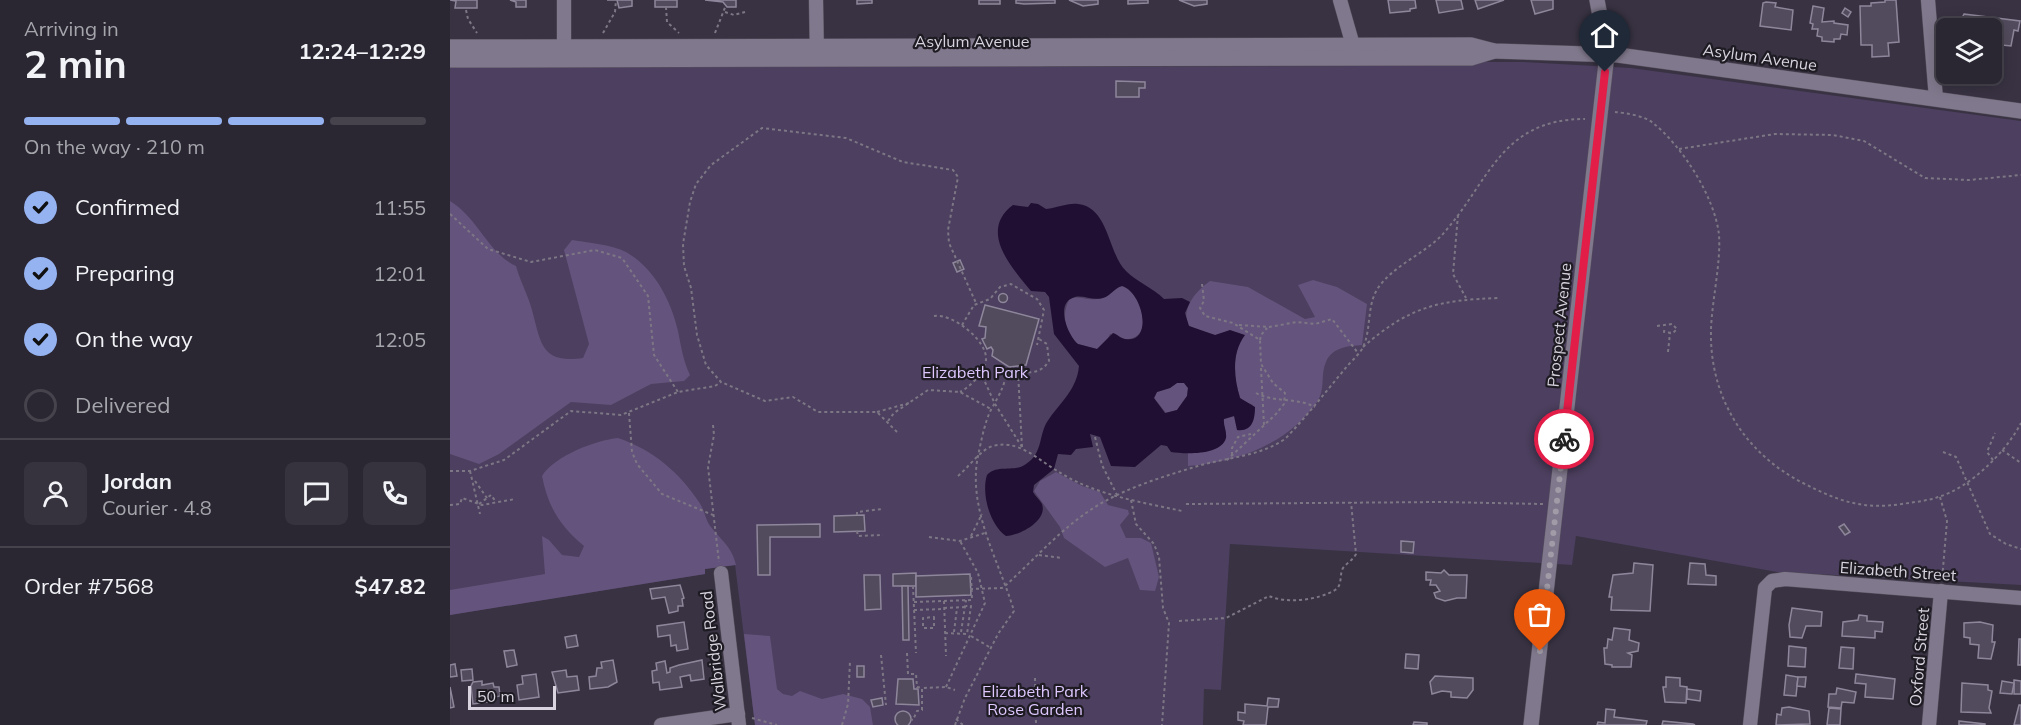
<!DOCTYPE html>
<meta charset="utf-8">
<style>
body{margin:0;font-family:Mulish,sans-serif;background:#36323e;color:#f1f3f6;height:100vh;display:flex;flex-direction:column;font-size:22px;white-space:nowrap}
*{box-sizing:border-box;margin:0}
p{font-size:20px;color:#a5a5ac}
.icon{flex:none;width:33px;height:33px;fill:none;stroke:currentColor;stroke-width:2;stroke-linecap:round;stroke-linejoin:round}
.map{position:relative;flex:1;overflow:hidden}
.panel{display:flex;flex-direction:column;background:#2a2632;width:450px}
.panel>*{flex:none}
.tools{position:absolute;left:1486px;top:18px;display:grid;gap:12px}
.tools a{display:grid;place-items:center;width:66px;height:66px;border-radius:9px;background:#2a2632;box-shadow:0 3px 15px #0003,0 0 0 2px #46434d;font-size:30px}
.scale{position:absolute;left:18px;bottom:15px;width:88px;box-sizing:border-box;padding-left:6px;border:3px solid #d8d3de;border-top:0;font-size:16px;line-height:21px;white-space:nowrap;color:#d8d3de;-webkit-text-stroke:4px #1e1b23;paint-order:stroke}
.pin{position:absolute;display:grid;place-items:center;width:51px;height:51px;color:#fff;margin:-62px -26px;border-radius:50% 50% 50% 0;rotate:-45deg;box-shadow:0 0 6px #0007}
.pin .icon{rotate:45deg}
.courier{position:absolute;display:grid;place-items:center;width:60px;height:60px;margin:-30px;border:4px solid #e11d48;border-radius:50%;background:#fff;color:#222;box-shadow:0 2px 8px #0007}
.overview em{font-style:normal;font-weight:700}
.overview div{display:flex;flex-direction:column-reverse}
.overview{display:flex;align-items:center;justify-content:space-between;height:102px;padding:0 24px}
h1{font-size:39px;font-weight:700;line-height:45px}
.bar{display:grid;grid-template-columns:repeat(4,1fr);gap:9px 6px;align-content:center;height:72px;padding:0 24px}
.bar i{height:8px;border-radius:4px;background:#46434d}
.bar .current{background:#95b2f1}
.bar p{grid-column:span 4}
.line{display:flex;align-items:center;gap:15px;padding:0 24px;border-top:2px solid #46434d}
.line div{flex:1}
.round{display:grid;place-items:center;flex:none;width:63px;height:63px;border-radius:9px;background:#36323e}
ol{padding:0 24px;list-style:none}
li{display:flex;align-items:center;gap:18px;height:66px}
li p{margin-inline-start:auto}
li .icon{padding:6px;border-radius:50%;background:#95b2f1;color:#111;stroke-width:4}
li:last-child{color:#a5a5ac}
li i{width:33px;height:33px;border:3px solid #46434d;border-radius:50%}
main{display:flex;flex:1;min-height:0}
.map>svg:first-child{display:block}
.green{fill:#4c3f5f}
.forest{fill:#64537c}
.water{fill:#200f32;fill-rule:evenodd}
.building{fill:#524b5d;stroke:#8e879b;stroke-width:1.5}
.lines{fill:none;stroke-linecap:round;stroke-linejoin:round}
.minor-casing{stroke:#57515f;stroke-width:15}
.secondary-casing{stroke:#57515f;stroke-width:16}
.path{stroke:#7d7785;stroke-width:2;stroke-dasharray:3 3;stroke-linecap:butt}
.minor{stroke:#80788c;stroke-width:14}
.secondary{stroke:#80788c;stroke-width:15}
.done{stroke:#a09ba7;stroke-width:6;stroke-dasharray:0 10.8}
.route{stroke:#e11d48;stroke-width:8}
.labels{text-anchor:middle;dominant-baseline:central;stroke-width:4.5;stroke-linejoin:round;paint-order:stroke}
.street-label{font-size:16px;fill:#d8d3de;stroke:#1e1b23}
.park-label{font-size:16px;fill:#dec8ff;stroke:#1e1b23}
</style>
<main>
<section class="panel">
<div class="overview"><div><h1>2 min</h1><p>Arriving in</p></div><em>12:24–12:29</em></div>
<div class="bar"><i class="current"></i><i class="current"></i><i class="current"></i><i></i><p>On the way · 210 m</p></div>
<ol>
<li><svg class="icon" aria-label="check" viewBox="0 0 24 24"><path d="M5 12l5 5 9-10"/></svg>Confirmed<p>11:55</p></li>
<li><svg class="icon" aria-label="check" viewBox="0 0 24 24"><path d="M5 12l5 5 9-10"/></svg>Preparing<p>12:01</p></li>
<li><svg class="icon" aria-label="check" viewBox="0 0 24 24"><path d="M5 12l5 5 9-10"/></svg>On the way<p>12:05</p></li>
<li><i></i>Delivered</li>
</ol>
<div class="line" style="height:108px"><a class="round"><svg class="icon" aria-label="person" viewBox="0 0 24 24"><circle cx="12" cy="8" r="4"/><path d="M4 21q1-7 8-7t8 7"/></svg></a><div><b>Jordan</b><p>Courier · 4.8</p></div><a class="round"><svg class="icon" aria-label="chat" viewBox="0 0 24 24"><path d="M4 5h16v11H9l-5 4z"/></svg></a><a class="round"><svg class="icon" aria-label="phone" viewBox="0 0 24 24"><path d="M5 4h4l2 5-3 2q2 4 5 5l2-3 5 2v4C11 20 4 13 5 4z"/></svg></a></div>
<div class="line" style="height:78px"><div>Order #7568</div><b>$47.82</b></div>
</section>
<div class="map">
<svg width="1571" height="725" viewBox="0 0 1571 725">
<rect width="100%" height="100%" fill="#383242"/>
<path class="green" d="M938,62H1074L1181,68L1571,121V585L1327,572L1126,536L1122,565L780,544L771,690L754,689L753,725H305L285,565L255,569V574L0,615V64H430C485,73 541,55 597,67L922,66Z"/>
<g class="forest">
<path d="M0,201C29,219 38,253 66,266C70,281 78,295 82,310C91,343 91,364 133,358L139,344L114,250L122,240C139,243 160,244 176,252C204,268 221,300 228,331C231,346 233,360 240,375L234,381L201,384L161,405L121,402L49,454L29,464L0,454Z"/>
<path d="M863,280L887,287L917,304L912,345C899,346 882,347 876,362C870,375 876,389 867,402C838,444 787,462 738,466V453L757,451L774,419L785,416L788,427L803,405L791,400C784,382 783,362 789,343C774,336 747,332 737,324C733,306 746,291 760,281L798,287L855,319L865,317L848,285Z"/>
<path d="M672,286C689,291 706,335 679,339C673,340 666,336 660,334L656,343L647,349L628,344C615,333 611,316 619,300C628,294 636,301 647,299C658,297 662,289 672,286Z"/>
<polygon points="727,383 734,383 738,388 737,396 727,410 716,413 704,398 707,392 720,388"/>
<path d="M168,438C203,450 229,472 249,502C255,510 255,520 261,527C272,541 282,547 286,565L255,569V574L0,615V590L95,574L92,536L99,540L112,555L129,557L134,546C110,526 98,507 92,476C104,456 146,440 168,438Z"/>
<polygon points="606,472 632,486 650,492 658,505 678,510 679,514 670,525 676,538 691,538 701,543 709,577 705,591 690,590 678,558 655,567 614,538 610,527 584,491 590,481"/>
<polygon points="294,634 320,636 327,689 333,694 342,696 350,691 372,699 393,694 412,699 420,707 423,725 305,725"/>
</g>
<path class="water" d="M581,203L588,204L596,209C608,208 616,203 628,204C659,207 658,254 676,271C687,282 703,288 714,299L732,298L740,302L735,313L739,326L765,335L780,330L795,335C781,354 784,377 790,398L805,407C805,420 802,432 787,430L784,416L774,419C773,425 777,431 776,438C771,456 734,454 721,452L717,446L711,445L685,467L661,466L650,437L640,434L643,447L626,449L621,455L608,454L604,469L584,485L583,492C585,496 590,500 592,504C598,521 569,536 556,536C540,525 531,494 537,475C547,464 564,473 576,464C594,453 588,433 599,419C611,402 627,389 629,366L604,334L599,297L595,292L581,291C562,268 528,231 563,205L578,207ZM672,286C693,292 704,344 675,339C670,338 667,334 663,333L647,349L628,344C618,336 604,302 625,297C634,295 643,301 653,298C661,296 664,288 672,286ZM727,383H734L738,388L737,396L727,410L715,413L704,398L707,392L720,388Z"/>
<g class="building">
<polygon points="0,0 27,0 27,8 5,8 6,1"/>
<polygon points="60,0 76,0 76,7 66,7 66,2"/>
<polygon points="157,0 182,0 182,6 169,8 167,0"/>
<rect x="205" y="0" width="22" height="7"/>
<polygon points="255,0 286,0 286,7 277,7 273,2"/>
<polygon points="407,0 422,0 422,3 407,4"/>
<rect x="529" y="0" width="21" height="4"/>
<polygon points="566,0 605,0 605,3 574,4 566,3"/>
<polygon points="619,0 648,0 648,4 633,6"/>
<polygon points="678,0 698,0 698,3 678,4"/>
<polygon points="729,0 757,0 757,4 744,6"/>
<polygon points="938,0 965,0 966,8 960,9 960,11 940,13"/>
<polygon points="986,0 1011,0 1013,9 989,13"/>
<polygon points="1025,0 1054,0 1028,9"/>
<polygon points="1081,0 1103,0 1103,9 1085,14"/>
<polygon points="1435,0 1446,0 1449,42 1438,43 1439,56 1422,57 1422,45 1411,45 1410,6 1421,6 1421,3 1435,2"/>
<polygon points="1316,2 1326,3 1325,7 1343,10 1341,30 1310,26 1313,3"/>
<polygon points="1363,6 1374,8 1372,22 1384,21 1384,23 1398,25 1397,35 1391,34 1390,39 1384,39 1384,42 1372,41 1372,37 1367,36 1368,29 1362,29 1363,24 1360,23"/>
<polygon points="1395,8 1401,12 1398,17 1392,13"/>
<polygon points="1514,14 1570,21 1568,31 1564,30 1561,46 1542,44 1542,28 1508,26"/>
<polygon points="666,81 695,82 695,88 689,88 689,97 666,97"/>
<polygon points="510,260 514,269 507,272 503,263"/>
<circle cx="553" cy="298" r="4.5"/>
<polygon points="535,305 589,319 576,365 559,367 542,356 543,350 541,347 537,349 532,339 535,338 536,327 529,326"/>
<polygon points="414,515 415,531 384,532 384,516"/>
<polygon points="370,524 370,537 320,537 320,575 308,575 307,525"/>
<polygon points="1394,524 1400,532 1395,535 1389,527"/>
<polygon points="951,541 964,542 963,553 951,552"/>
<polygon points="1184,563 1203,565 1200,611 1161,610 1162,597 1159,597 1163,575 1183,573"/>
<polygon points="1240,563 1255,564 1256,575 1266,576 1266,585 1238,584"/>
<polygon points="994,570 999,575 1017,575 1016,598 1007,598 995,601 986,598 984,593 990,591 986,585 980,585 981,580 976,580 976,572 991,573"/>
<polygon points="466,573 466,586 443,586 443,574"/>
<polygon points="520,574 521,595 466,597 466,576"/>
<polygon points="414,575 430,575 431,609 415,610"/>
<polygon points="230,585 234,598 232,599 233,606 228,606 228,611 219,613 215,597 202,599 200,589"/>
<polygon points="452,586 458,586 459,640 453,640"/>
<polygon points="1342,608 1372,612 1371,626 1356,626 1352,638 1340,637 1339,625"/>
<polygon points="1409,615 1417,616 1417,621 1433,622 1432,632 1425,631 1425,638 1392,636 1393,622 1408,620"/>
<polygon points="234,622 238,649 227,651 226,645 221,646 220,635 208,637 207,626"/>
<polygon points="1530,622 1543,625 1542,642 1545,642 1541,659 1528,658 1529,645 1520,644 1520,638 1514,637 1514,623"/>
<polygon points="1164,628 1180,630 1179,640 1189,643 1188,651 1178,653 1182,655 1181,667 1162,667 1162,665 1155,664 1154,648 1157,648 1158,639 1162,640"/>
<polygon points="126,635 128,646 117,648 115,637"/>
<polygon points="1569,639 1571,639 1571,665 1568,665"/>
<polygon points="1339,646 1356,648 1355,667 1338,666"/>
<polygon points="1391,647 1404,648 1403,669 1389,668"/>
<polygon points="64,650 67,665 57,667 54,651"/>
<polygon points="956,654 969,655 968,669 955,668"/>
<polygon points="163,660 167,682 158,687 140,689 139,677 146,676 147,668 152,668 151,662"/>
<polygon points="252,660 254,679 241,681 240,675 230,677 232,687 210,690 209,682 203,683 202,671 207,670 206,663 215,661 217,673 220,672 220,668 229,665"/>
<polygon points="5,664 7,676 0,677 0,665"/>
<rect x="407" y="666" width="7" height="11"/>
<polygon points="22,669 23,680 12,681 11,670"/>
<polygon points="116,670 117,677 127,676 129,690 108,693 102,672"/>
<polygon points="86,674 89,697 69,700 67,685 73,684 72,676"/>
<polygon points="1406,674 1445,679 1443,699 1415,697 1416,684 1405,683"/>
<polygon points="1336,675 1348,677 1346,696 1334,695"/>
<polygon points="985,676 1023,678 1023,690 1017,698 1001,697 1001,692 992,691 982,694 980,682"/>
<polygon points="1216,677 1230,678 1230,686 1237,687 1236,703 1215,702 1213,687 1216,687"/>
<polygon points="1348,677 1356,677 1355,687 1347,686"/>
<polygon points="448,679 463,679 464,689 468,689 469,705 446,704"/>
<polygon points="1564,680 1571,681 1571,694 1564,694"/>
<polygon points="32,681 32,685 43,683 44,687 49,687 50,696 45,697 45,701 23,704 21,686 23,682"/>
<polygon points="1552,681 1564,683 1562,694 1550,693"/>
<polygon points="1512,683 1538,685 1538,690 1542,691 1539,708 1541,713 1511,712"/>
<polygon points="0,687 4,707 0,708"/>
<polygon points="1387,688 1406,692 1404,703 1392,702 1391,708 1378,707 1379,694 1386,694"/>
<polygon points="1237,689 1251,691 1250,701 1237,699"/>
<polygon points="432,698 433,705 423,707 421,700"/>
<polygon points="818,698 829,699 828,707 818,707 816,725 793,725 794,721 788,720 788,712 795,713 795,704 817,706"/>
<polygon points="1569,705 1571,705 1571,725 1564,725"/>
<polygon points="1339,707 1359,711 1360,724 1326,725 1327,714 1331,715 1332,708"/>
<polygon points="1379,708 1391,709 1390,725 1377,725"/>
<polygon points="1156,709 1165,710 1164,717 1197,721 1196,725 1147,725 1148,722 1155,723"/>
<circle cx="453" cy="719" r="8"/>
<polygon points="1213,721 1243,724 1245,725 1212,725"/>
<polygon points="1509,721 1535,724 1535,725 1509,725"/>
<polygon points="964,722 977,723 977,725 963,725"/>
</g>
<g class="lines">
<g class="minor-casing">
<g id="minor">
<polyline points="366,0 367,57"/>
<polyline points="890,0 906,56"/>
<polyline points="1478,0 1486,99"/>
<polyline points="114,58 114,0"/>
<polyline points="271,573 289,725"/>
<polyline points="211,725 288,714"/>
<polyline points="1300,725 1315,588 1322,581 1335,579 1571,598"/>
<polyline points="1479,725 1491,591"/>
</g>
</g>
<g class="secondary-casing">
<g id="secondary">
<polyline points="0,47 1021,45 1044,51 1168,55 1571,111"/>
<polyline points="0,60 979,58 1021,58 1044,51"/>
<polyline points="1081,725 1157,54 1147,0"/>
</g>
</g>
<g class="path">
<polyline points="216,7 217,22 229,33"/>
<polyline points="16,10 18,19 27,33"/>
<polyline points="275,12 284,15 295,12"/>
<polyline points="153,33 165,12 166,0"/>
<polyline points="265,33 276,5"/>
<path d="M1165,112C1176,113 1195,116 1203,123C1232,146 1265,197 1269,235C1271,262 1262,301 1261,329C1259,396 1294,453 1353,483C1388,501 1413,510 1452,504C1464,502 1477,501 1488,497C1520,488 1556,452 1571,423"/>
<polyline points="1229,149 1325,134 1383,135 1414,141 1475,178 1519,180 1571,175"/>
<polyline points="0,214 38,249 81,262 145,250 172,258 198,296 204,355 228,392"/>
<polyline points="1008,215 1003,274 1016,298"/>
<polyline points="752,284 754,301 750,308 755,316 783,323 810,340 811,364 823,383 835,393 834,404 826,414 776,461"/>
<path d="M484,316C502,313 537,340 536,359C536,371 520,387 510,392"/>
<polyline points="512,325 524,305 540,299 550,287 561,284 587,299 594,310 587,345"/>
<polyline points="789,325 819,327 847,322 865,324 882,319 908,353"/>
<polyline points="1207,326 1222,324 1227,329 1223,333 1214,332 1215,327"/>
<polyline points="810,340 811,335 817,328"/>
<path d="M913,347C960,306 989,300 1050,298"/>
<polyline points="1218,352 1220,333"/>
<polyline points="811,368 814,425"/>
<polyline points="530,371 545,404 572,447"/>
<polyline points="568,372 572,447"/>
<path d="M806,393C824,403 846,397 865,407"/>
<polyline points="427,412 459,403"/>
<polyline points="179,413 182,452 187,464 212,494 263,515"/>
<polyline points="438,421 444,413 478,390 510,392 541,409"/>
<polyline points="263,425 264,435 258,467 269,562"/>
<polyline points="447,432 427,412 368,412 343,397 315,401 271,382 256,365 247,335 241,288 234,266 233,244 240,202 246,184 261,165 312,128 396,138 453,162 503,170 508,177 498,230 499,243 526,303"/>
<polyline points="645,437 652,465 667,495"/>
<polyline points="1552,450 1571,463"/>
<polyline points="1493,452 1506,457 1540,534 1556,544 1571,549"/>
<polyline points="782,455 782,448 788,437 801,434"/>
<polyline points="1543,460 1537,452 1545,433"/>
<polyline points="0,471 20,471 54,460 121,411 171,415 228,392 265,386 271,382"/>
<polyline points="20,471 30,514"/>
<path d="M508,476C518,468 531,449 543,446C569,439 588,460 609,472C645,495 691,502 732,511"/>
<polyline points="25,481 37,498"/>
<polyline points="1490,497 1497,521 1492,580"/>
<polyline points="681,500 686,524 704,544 709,557 713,608 719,623 712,725"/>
<polyline points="29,504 41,495 46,502"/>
<polyline points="736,504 991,502 1093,504"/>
<polyline points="0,505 10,504 12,498 32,505 65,499"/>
<polyline points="407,515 407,512 432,509"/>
<polyline points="407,531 408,536 433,535"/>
<polyline points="521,536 532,514"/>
<polyline points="479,537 510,541 535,533"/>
<polyline points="589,555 612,558"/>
<polyline points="463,586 466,653"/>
<path d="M520,589L552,588L556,585C586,558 614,525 650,504C679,487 715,476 748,466C778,457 808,457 835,439C856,417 874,394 894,370C899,363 907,357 912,349C922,331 916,306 928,288C943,266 972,255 991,236C1039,184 1049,119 1135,119"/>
<polyline points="494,601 496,656"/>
<polyline points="464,602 522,600 521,574"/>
<polyline points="494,608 515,607"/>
<polyline points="464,610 494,609"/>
<polygon points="484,617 484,628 473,628 473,618"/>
<path d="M729,621L776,618L819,596C837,604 868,600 885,590C893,585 889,575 893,568C897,563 903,560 906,554L901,502"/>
<polyline points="504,632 507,608"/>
<polyline points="511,632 516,600"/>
<polyline points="495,633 517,634 521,606 516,606"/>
<polyline points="521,636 541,648"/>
<polyline points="457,653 458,674 466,674 467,687 472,688"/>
<polyline points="431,655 436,705"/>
<polyline points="585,678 586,725"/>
<polyline points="496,687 535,603 528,573 510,541"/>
<polyline points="302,718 327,725"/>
<polyline points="460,719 463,720 467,711 472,710 472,688 496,687 505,690"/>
<polyline points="506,719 513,725"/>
<polyline points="392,725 398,704 400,661"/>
<path d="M505,725L515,698L548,634L564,611C550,563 517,509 528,456C531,442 535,420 542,408C551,392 553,388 558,370C573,372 589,377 599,361L597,344L589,339"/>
</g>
<use href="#minor" class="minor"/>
<use href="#secondary" class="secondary"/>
</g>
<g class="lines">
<polyline class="done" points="1090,651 1114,439"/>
<polyline class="route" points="1114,439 1155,72"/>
</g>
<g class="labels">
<g class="street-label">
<text x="522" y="41">Asylum Avenue</text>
<text transform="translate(1310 57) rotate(8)">Asylum Avenue</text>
<text transform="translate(1109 325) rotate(-84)">Prospect Avenue</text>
<text transform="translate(1448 571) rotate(4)">Elizabeth Street</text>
<text transform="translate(263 651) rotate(-97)">Walbridge Road</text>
<text transform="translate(1469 657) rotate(-85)">Oxford Street</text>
</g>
<g class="park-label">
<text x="525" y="372">Elizabeth Park</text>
<text x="585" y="691">Elizabeth Park<tspan x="585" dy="18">Rose Garden</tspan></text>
</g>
</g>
</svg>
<div class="tools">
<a><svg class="icon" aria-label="layers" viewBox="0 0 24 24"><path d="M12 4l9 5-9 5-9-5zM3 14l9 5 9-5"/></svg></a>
</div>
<div class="scale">50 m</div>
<div class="pin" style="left:1090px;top:651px;background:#ea580c"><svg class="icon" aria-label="bag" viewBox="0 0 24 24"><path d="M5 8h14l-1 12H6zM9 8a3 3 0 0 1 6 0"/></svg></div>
<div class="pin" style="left:1155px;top:72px;background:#1f2937"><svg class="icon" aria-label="home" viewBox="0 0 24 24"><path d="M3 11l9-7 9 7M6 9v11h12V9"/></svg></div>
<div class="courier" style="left:1114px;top:439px"><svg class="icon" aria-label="bike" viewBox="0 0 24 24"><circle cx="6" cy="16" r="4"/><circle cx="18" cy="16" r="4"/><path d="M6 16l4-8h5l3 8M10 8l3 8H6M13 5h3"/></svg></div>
</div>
</main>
